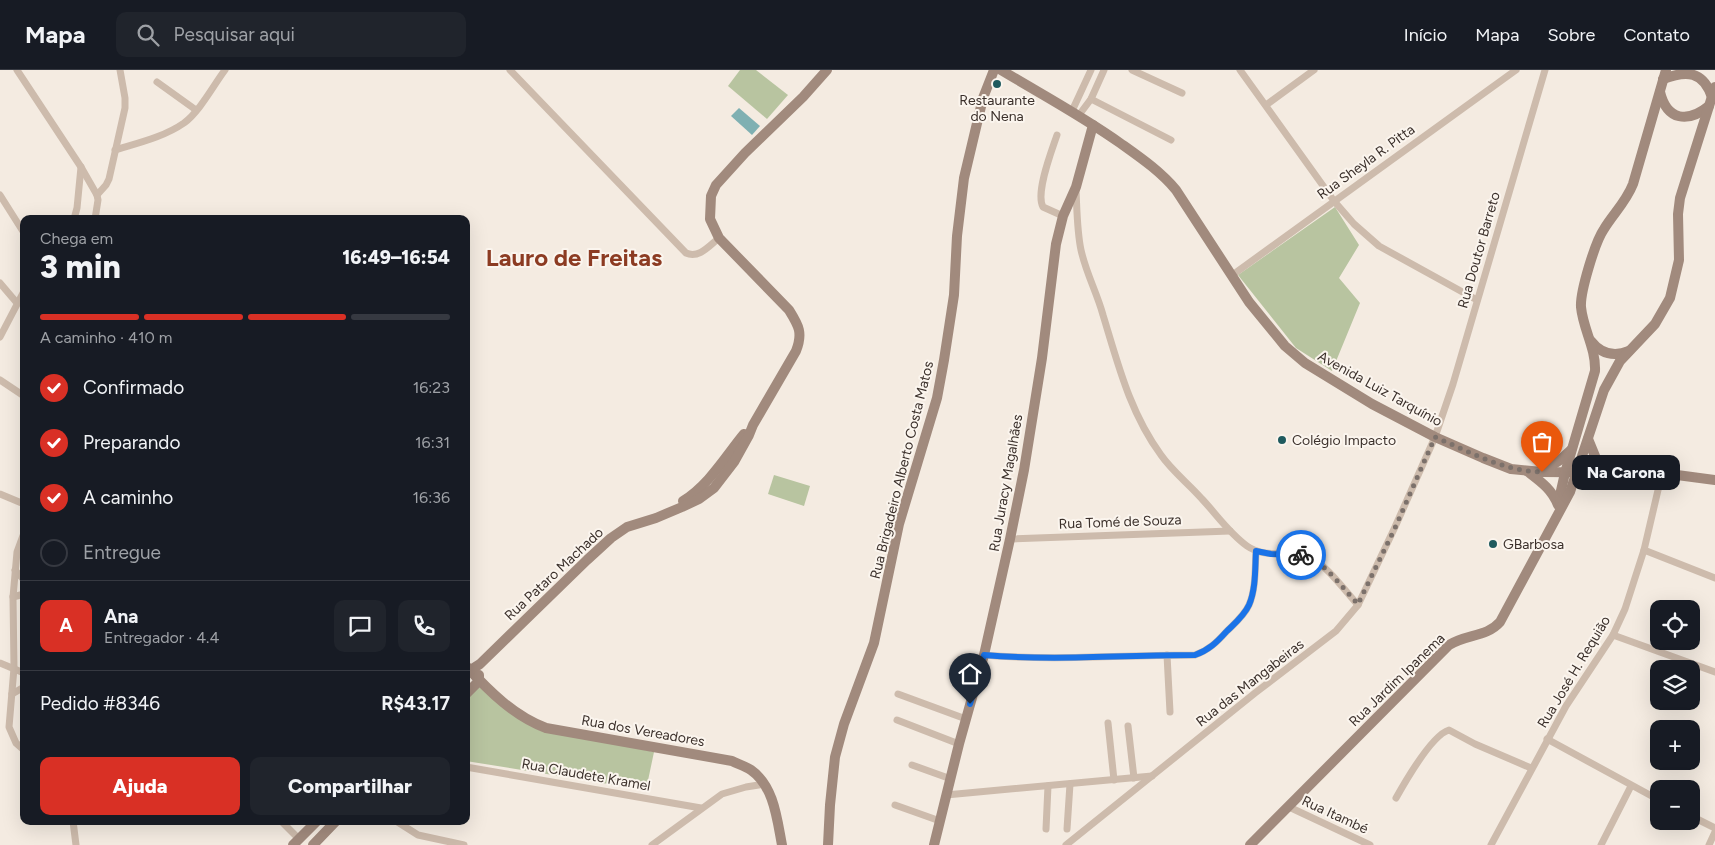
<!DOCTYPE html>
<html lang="pt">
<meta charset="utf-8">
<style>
body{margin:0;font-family:Figtree,sans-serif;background:#20242c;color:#f1f3f6;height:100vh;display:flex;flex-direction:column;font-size:19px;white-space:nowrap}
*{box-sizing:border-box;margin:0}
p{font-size:16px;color:#9ea1a6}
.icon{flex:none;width:28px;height:28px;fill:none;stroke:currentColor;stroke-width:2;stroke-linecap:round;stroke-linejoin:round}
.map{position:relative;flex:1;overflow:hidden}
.details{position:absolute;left:20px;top:145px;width:450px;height:610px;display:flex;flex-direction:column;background:#171b24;border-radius:10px;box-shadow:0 5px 20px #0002}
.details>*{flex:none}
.buttons{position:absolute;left:1650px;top:530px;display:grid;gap:10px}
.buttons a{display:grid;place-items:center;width:50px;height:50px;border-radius:10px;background:#171b24;box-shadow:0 5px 20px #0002;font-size:25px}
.pin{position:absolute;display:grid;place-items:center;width:42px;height:42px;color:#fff;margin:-51px -21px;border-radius:50% 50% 50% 0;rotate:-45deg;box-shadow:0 0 5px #0007}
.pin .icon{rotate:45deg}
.courier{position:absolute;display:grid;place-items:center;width:50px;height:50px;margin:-25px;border:4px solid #1a73e8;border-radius:50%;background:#fff;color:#222;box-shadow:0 1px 6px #0007}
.bubble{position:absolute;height:35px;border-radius:10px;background:#171b24;box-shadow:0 5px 20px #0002;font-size:16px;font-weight:800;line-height:35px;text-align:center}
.head em{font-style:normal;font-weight:800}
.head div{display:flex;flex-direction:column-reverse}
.head{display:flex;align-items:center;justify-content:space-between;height:85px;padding:0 20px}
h1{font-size:32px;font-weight:800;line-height:38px}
.bar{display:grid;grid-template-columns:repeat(4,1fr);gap:8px 5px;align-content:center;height:60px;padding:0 20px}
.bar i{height:6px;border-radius:4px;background:#363941}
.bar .active{background:#d93025}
.bar p{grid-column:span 4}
.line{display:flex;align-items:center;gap:12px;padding:0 20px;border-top:1px solid #363941}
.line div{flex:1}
.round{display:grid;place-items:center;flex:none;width:52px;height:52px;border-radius:10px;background:#20242c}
ol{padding:0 20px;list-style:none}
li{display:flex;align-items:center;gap:15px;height:55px}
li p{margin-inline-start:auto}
li .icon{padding:5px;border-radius:50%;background:#d93025;color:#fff;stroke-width:4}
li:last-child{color:#9ea1a6}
li i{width:28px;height:28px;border:2px solid #363941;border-radius:50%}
.button{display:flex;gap:10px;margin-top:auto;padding:10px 20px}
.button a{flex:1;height:58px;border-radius:10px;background:#d93025;color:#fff;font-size:20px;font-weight:800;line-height:58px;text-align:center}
.button a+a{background:#20242c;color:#f1f3f6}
header{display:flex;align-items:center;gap:30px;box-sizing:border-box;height:70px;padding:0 25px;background:#171b24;border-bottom:1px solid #363941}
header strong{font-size:24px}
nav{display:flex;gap:28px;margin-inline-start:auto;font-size:18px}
.search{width:350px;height:45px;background:#20242c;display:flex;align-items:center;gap:12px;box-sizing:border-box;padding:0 18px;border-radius:10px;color:#9ea1a6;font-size:19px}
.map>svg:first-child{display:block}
.green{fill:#b8c4a0}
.water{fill:#7fb0b2}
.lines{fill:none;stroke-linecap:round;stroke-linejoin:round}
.street{stroke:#cdbbac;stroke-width:7}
.secondary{stroke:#a18a7d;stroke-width:10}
.done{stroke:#7c716b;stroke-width:5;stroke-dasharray:0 9}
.route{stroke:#1a73e8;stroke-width:6}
.poi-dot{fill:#1f5a5e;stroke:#fbf5ee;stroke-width:2}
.labels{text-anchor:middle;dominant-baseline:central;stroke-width:4;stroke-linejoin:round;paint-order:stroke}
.poi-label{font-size:14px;fill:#3b302b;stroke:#fbf5ee;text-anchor:start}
.street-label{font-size:14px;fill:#3b302b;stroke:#fbf5ee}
.town-label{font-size:24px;font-weight:bold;fill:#8c3b22;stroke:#fbf5ee}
</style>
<header>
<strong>Mapa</strong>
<div class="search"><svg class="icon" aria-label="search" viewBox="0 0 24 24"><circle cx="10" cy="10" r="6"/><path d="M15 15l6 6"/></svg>Pesquisar aqui</div>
<nav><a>Início</a><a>Mapa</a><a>Sobre</a><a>Contato</a></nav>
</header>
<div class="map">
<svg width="1715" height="775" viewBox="0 0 1715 775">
<rect width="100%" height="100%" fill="#f4ebe1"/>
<g class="green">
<polygon points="740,0 756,0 788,25 767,49 728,16"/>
<polygon points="1335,137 1359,175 1339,208 1360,233 1332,301 1296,278 1238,205"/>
<polygon points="774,405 810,416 804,436 768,424"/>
<polygon points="479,615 525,653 654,682 646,720 466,691 466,627"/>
</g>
<polygon class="water" points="739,38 760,56 752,65 731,46"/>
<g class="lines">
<g class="street">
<polyline points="17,0 81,97 97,125 98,130 95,149"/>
<path d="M510,0L686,183C699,189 710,175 719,168"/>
<polyline points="1132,0 1182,23"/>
<polyline points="1240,0 1334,131 1354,154 1379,176 1477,230"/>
<polyline points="157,12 196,40"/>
<polyline points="1091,29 1171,70"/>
<polyline points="1266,35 1314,0"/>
<polyline points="1072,41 1091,0"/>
<polyline points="1079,45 1091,29 1104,0"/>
<path d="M1057,65C1052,80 1035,123 1043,137L1063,146"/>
<path d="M115,80C138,73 164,67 184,53C200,41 213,16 225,0"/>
<path d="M1076,120C1077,140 1077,161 1081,180C1086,203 1097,223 1103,245C1118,294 1130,343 1161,385C1172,401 1189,414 1202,429C1217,445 1229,463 1247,476C1267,490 1290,479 1309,487C1325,493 1346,522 1358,535"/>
<polyline points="0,125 24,163"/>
<polyline points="97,125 106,115 109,109 125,38 125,28 120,0"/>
<polyline points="74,149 77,138 81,97"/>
<polyline points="1231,206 1516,0"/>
<polyline points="0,213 17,233"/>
<polyline points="0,267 24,221"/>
<polyline points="0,310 24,326"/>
<polyline points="0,424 24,434"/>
<polyline points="24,463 17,482 13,527 14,598 9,657 16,673 24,680"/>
<polyline points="1010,469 1230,461"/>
<polyline points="1644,480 1715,508"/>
<polyline points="15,500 24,510"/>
<polyline points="13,527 24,524"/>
<polyline points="1613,565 1715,602"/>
<path d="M984,585C1054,591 1125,585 1195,585C1209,580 1217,572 1226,562C1234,554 1244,546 1249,535C1256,519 1255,498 1256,481"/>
<polyline points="1167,585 1170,642"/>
<polyline points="0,593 24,603"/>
<polyline points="12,624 24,617"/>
<polyline points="898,624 966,649"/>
<polyline points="897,650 959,674"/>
<polyline points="1108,653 1114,710"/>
<polyline points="1128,656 1134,708"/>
<polyline points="1547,669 1659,730"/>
<polyline points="912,695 951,709"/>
<polyline points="466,697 701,738"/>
<polyline points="946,725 1152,706"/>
<path d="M1396,728C1405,712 1432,665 1449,660L1475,674L1531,698"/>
<polyline points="895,735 940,751"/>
<polyline points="1289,737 1370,775"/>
<polyline points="1691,746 1715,758"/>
<polyline points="73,751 76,775"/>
<polyline points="281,751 299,769"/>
<polyline points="396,751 418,765 464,775"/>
<polyline points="1046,759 1048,716"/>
<polyline points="1067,759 1070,714"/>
<polyline points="652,775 722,724 746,717 765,714"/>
<polyline points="1066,775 1255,623 1336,561 1358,535 1395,457 1435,367 1453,314 1545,0"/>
<polyline points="1491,775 1566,636 1613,565 1625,539 1644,480 1662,403"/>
<polyline points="1601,775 1631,716"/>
<polyline points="1709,775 1715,762"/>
</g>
<g class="secondary">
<path d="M1001,0C1041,24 1082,46 1120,73C1141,88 1160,101 1176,120L1249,232L1285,276L1305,293L1372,334L1435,367L1483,388L1511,399L1542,402L1662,403L1715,410"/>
<path d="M1663,9C1687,0 1703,1 1712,27"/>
<path d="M1660,22C1667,51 1688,53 1709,36"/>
<path d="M1591,271C1601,284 1614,287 1629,281"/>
<polyline points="1588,369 1597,391 1613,403"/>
<path d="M1527,401C1540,411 1552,419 1558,435"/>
<polyline points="1543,401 1560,390 1571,380"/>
<path d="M683,431C709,415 725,387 744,364"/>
<path d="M1561,436L1560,425L1565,403L1595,301C1596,278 1583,259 1581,237C1580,222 1595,172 1604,159C1613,144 1626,132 1633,114L1666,0"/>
<path d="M466,596C489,621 514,646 546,658L732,691C738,694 745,696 751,700C774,716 777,749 782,775"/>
<path d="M466,603L480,594L587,490L611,468L627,457L656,448L682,437L699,429L714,418L734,392L749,365L753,355L796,281C803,263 799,256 789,240L719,168L710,149L711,126L716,115L745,83L803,27L827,0"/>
<polyline points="466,624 479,611 479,605"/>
<polyline points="293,775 317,751"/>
<polyline points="313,775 336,751"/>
<polyline points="828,775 830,735 835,687 844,654 874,573 899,454 937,328 944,290 954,225 957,166 964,108 983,28 994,0"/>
<polyline points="934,775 959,674 984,585 1010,469 1024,400 1042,288 1056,174 1063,146 1076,117 1093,55"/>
<path d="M1250,775L1449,575C1466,564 1487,567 1500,552L1570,422L1604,320L1620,291L1655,254L1670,228L1679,190L1678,144L1680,128L1715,17"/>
</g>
</g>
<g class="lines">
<path class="done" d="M1301,485C1321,487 1344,520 1358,534L1395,458L1435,367C1470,382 1503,401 1542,402"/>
<path class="route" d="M970,634L984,585C1054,591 1125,585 1195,585C1209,580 1217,572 1226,562C1234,554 1244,546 1249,535C1256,519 1255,498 1256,481L1271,484L1301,485"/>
</g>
<g class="poi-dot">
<circle cx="997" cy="14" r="5"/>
<circle cx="1282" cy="370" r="5"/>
<circle cx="1493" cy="474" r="5"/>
</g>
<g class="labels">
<g class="poi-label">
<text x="997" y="30" text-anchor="middle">Restaurante<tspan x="997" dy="16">do Nena</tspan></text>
<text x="1292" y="370">Colégio Impacto</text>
<text x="1503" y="474">GBarbosa</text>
</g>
<g class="street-label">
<text transform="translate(1366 92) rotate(-36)">Rua Sheyla R. Pitta</text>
<text transform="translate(1479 180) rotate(-74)">Rua Doutor Barreto</text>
<text transform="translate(1380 319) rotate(29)">Avenida Luiz Tarquínio</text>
<text transform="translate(902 400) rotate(-76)">Rua Brigadeiro Alberto Costa Matos</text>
<text transform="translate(1006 413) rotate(-80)">Rua Juracy Magalhães</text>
<text transform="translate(1120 452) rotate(-2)">Rua Tomé de Souza</text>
<text transform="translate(554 504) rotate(-43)">Rua Pataro Machado</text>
<text transform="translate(1574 602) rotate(-59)">Rua José H. Requião</text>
<text transform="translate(1397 610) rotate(-44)">Rua Jardim Ipanema</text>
<text transform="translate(1250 613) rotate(-38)">Rua das Mangabeiras</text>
<text transform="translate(643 661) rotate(10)">Rua dos Vereadores</text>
<text transform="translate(586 705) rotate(10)">Rua Claudete Kramel</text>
<text transform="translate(1335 745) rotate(25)">Rua Itambé</text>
</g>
<g class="town-label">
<text x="574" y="187">Lauro de Freitas</text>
</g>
</g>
</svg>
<div class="buttons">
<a><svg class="icon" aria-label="locate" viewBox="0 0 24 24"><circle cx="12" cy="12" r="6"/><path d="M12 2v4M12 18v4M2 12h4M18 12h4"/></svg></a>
<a><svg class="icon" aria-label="layers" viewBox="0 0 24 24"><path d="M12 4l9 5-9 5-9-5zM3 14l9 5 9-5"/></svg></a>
<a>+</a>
<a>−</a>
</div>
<div class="pin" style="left:1542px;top:402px;background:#ea580c"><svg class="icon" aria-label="bag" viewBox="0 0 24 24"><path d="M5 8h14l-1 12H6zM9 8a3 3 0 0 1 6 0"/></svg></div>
<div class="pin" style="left:970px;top:634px;background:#1f2937"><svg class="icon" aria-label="home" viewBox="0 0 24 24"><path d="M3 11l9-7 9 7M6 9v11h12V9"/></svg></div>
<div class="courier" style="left:1301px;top:485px"><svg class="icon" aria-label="bike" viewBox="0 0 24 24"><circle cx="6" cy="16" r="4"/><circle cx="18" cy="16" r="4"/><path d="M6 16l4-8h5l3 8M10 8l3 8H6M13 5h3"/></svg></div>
<div class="bubble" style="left:1572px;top:385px;width:108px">Na Carona</div>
<section class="details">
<div class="head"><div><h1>3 min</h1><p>Chega em</p></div><em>16:49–16:54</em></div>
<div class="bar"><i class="active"></i><i class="active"></i><i class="active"></i><i></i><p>A caminho · 410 m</p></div>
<ol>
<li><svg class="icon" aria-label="check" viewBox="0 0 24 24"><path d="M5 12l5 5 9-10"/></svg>Confirmado<p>16:23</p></li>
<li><svg class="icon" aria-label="check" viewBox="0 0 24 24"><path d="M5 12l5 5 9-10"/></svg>Preparando<p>16:31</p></li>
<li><svg class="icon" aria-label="check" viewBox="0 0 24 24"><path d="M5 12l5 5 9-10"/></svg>A caminho<p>16:36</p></li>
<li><i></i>Entregue</li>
</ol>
<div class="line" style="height:90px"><b class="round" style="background:#d93025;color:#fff">A</b><div><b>Ana</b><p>Entregador · 4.4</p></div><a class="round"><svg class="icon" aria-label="chat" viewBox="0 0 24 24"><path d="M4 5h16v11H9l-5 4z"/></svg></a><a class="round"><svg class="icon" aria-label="phone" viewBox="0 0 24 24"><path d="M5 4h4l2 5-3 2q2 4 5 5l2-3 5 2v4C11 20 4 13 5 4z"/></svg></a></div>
<div class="line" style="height:65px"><div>Pedido #8346</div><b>R$43.17</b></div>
<div class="button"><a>Ajuda</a><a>Compartilhar</a></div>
</section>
</div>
